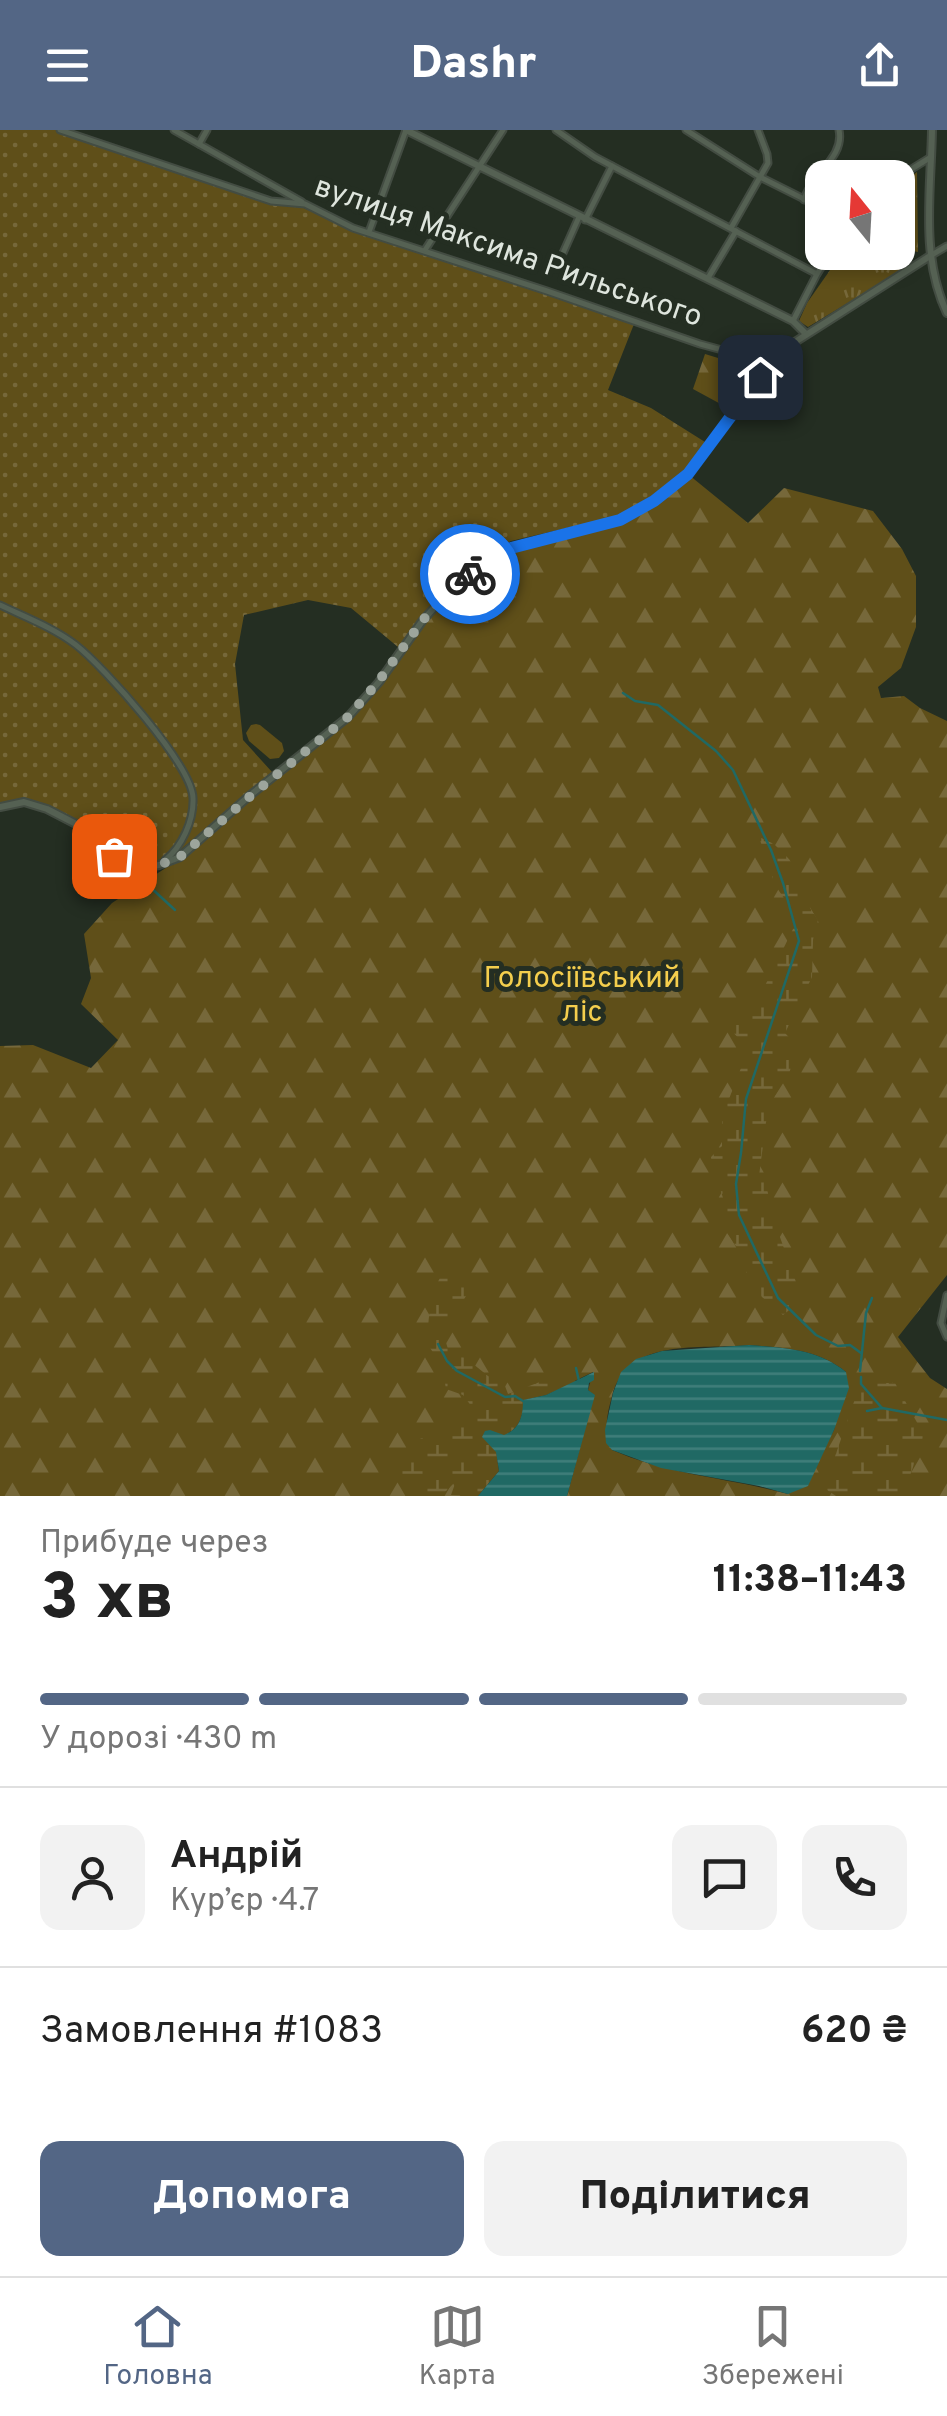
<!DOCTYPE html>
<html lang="uk">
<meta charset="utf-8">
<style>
body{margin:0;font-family:Overpass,sans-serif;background:#f2f2f2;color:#222;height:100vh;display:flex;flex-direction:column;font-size:38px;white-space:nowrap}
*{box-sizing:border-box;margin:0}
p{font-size:32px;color:#767676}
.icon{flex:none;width:55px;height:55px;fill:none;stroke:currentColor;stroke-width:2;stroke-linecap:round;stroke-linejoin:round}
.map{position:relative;height:1366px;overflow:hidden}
.details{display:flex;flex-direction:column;background:#fff;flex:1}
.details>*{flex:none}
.needle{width:65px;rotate:342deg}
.controls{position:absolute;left:805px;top:30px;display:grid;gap:20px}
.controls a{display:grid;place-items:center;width:110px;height:110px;border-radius:20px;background:#fff;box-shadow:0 5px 15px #0003;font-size:50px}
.pin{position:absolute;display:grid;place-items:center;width:85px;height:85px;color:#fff;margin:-42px;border-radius:20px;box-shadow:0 5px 15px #0006}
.courier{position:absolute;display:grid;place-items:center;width:100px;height:100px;margin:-50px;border:8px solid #1a73e8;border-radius:50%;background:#fff;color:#222;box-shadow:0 2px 12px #0007}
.headline em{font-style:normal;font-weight:800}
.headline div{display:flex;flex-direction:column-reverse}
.headline{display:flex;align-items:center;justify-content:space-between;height:170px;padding:0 40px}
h1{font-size:65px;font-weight:800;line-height:75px}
.bar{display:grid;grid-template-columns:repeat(4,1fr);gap:15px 10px;align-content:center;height:120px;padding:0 40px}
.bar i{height:12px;border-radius:8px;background:#e0e0e0}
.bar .current{background:#536685}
.bar p{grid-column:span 4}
.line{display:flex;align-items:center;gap:25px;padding:0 40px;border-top:2px solid #e0e0e0}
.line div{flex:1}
.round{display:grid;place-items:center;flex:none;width:105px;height:105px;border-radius:20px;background:#f2f2f2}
.primary-button{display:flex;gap:20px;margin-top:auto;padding:20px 40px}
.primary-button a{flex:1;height:115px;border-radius:20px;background:#536685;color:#fff;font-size:40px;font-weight:800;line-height:115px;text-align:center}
.primary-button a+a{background:#f2f2f2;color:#222}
header{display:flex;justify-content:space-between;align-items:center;height:130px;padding:0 40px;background:#536685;color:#fff;font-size:45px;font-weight:800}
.dock{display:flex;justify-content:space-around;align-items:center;height:140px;border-top:2px solid #e0e0e0;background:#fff;font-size:28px;color:#767676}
.dock a{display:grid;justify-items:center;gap:5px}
.dock .current{color:#536685}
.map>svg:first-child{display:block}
.grass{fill:url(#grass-tufts)}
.forest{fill:url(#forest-firs);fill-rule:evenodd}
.wetland{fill:url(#wetland-marsh)}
.park{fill:url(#park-dots)}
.pitch{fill:#5f4f19}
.water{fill:url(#water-rules)}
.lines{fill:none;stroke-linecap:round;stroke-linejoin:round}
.stream{stroke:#206964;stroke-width:2.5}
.minor-casing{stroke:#434c42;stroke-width:9}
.tertiary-casing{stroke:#434c42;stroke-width:10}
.secondary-casing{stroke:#434c42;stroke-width:10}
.minor{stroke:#556153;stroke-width:5}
.tertiary{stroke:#556153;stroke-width:6}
.secondary{stroke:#556153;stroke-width:6}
.done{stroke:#9da59c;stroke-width:10;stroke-dasharray:0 18}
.route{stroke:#1a73e8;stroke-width:12}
.labels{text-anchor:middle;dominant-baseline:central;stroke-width:10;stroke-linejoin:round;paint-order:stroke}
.street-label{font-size:30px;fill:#dee5dd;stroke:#242e22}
.park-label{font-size:30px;fill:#f4ce4d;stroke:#242e22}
</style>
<header><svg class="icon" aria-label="menu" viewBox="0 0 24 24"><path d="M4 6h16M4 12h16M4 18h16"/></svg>Dashr<svg class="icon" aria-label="share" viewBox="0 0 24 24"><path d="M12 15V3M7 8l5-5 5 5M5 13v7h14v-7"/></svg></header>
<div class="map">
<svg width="947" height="1366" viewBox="0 0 947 1366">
<defs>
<pattern id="grass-tufts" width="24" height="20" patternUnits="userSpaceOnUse" patternTransform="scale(2.5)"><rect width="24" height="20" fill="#5f4f19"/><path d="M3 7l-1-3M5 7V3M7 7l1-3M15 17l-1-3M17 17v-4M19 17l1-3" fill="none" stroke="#76683a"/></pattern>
<pattern id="forest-firs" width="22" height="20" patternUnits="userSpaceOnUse" patternTransform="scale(2.5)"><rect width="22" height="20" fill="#5f4f19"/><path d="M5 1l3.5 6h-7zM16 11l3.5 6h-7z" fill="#76683a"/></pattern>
<pattern id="wetland-marsh" width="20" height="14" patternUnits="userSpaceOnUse" patternTransform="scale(2.5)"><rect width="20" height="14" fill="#5f4f19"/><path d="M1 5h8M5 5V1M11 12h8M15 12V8" fill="none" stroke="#76683a"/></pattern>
<pattern id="park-dots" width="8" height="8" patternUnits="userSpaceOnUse" patternTransform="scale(2.5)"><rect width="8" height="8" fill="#5f4f19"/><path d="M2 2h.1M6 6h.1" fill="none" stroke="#76683a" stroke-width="1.8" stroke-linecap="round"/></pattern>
<pattern id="water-rules" width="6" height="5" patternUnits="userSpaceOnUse" patternTransform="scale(2.5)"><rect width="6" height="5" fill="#206964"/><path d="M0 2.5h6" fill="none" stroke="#407e7a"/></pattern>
</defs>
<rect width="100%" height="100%" fill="#242e22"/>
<g class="grass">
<polygon points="917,42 918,122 913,121 913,114 898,109 898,56"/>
<polygon points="842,123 876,123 909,136 808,197 799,191 807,173"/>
</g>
<g class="forest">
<polygon points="705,224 754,239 728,278 693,259"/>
<path d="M689,345L748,393L784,358L873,381L902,419L916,446V497L901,538L878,557L881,568L904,566L920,578L947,591V1145L898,1207L930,1248L947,1259V1366H567L594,1265L588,1260L593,1242L546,1265L524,1270L478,1366H0V916L33,915L91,938L118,910L81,874L91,848L84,804L112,773L181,728L349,588L424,491L445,468L479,439L511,419L620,392ZM749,1215C784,1218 818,1219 846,1242L834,1300L820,1327L788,1364C729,1348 669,1345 612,1320C604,1298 606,1289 612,1266C628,1206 700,1220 749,1215Z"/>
</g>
<g class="wetland">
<path d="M759,707L774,714L789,729L803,752L806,772L818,790L813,810L812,847L785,903L797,916L789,944L773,969L766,992L759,1046L765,1051L776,1096L796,1152L793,1177L783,1185L762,1167L749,1149L740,1122L725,1100C733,1078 713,1050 711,1027L722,1016V987L741,938L743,913L729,898L728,885L754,878L798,789L775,755Z"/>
<path d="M450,1135L464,1151L466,1166L443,1203L448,1219L467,1229L488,1246L505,1256L508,1264L561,1244L569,1246L576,1252L546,1265L524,1269C523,1286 520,1299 504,1305L490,1300L482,1307L496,1322L499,1341L478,1366L451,1365L456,1351L441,1366H411L403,1355L399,1331L417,1310L450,1298L465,1288L472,1277L463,1265L446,1259C444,1243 437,1226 427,1214C429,1187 429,1155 450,1135Z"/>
<polygon points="868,1253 895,1253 924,1305 903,1366 836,1366 824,1358 856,1266"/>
</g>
<polygon class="park" points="0,0 56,0 272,73 297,75 354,100 634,194 608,260 651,278 705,312 685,340 651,366 618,386 511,411 474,434 440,464 398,517 351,478 308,470 244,485 235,534 243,610 272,642 170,729 143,736 116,724 80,693 25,670 0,675"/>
<polygon class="pitch" points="256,594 260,595 282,613 284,621 279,628 270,629 249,611 246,603 251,595"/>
<g class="water">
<path d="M749,1215C784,1218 818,1219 846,1242L849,1258L834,1300L808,1356L788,1364L759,1356L661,1338L612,1320L606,1313L605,1300L613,1263L621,1242L636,1229L662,1221Z"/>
<path d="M594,1242V1250L589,1253L588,1260L595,1265L567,1366H478L499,1341L496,1322L482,1307L485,1301L490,1300L504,1305C520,1299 523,1286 523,1270L546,1265Z"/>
</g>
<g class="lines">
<g class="stream">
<polyline points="623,563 635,571 658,575 716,621 733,640 771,720 783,753 799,811 746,969 741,1023 736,1054 739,1085 778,1168 816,1205 838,1216 850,1215 861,1223"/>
<polyline points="149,756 175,780"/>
<polyline points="438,1214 447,1231 457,1241 505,1267 515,1266 523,1271"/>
<polyline points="576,1238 579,1251"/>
<polyline points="860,1241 866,1183 872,1168"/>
<polyline points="861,1247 861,1254 882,1278"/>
<polyline points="867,1281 882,1278 947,1290"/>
</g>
<g class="minor-casing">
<g id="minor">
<polyline points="60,0 271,71 305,74 353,98 547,161 700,214 770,233"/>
<polyline points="174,0 302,72"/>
<polyline points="556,0 595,27 817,144"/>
<polyline points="686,0 760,47 822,78"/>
<polyline points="199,14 207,0"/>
<polyline points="897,48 931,27"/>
<path d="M804,70C811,44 845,28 839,0"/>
<polyline points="585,90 612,36"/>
<polyline points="731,98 768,33 767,24 758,0"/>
<polyline points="369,102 406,0"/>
<polyline points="425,120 503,0"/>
<polyline points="930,126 947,116"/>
<polyline points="559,132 579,87"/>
<polyline points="708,148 736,101"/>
<polyline points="793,191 817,144 831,122"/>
<path d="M0,475C25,487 54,498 76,515C104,537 192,635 193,668C194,690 182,717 165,730"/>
<polyline points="947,1165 941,1193 947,1207"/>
</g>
</g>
<g class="tertiary-casing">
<g id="tertiary">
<polyline points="406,0 793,191 806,204"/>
<polyline points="0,677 24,672 47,679 78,695 114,726 142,738 159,735 180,727 248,667 348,587 379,552 423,490 444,467 478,438 511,418 620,390 654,371 688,344 770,233 784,219 930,126"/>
</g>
</g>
<g class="secondary-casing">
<path id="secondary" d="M932,0C931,60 920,127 947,183"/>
</g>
<use href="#minor" class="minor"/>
<use href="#tertiary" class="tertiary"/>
<use href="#secondary" class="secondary"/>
</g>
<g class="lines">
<polyline class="done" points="114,726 142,738 159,735 180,727 248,668 348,587 378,552 423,490 444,466 470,444"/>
<polyline class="route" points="470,444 511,418 620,390 654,371 688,344 760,247"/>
</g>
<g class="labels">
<g class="street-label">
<text transform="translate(508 123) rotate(19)">вулиця Максима Рильського</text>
</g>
<g class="park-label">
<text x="582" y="849">Голосіївський<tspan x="582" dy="34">ліс</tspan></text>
</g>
</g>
</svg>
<div class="controls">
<a><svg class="needle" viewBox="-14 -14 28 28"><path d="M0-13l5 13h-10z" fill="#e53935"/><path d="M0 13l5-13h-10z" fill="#767676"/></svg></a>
</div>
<div class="pin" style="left:114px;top:726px;background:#ea580c"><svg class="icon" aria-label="bag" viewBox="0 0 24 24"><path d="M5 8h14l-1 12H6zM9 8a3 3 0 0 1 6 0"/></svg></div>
<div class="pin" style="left:760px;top:247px;background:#1f2937"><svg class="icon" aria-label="home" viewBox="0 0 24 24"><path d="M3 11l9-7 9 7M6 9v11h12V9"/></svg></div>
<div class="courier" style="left:470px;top:444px"><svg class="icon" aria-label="bike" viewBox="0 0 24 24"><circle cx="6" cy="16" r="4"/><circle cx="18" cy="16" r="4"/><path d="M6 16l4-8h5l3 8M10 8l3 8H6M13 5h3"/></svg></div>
</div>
<section class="details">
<div class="headline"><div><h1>3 хв</h1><p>Прибуде через</p></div><em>11:38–11:43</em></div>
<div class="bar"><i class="current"></i><i class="current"></i><i class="current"></i><i></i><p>У дорозі · 430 m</p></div>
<div class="line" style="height:180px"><a class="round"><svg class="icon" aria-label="person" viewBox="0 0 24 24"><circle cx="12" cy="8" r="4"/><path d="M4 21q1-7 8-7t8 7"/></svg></a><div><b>Андрій</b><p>Кур’єр · 4.7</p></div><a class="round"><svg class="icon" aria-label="chat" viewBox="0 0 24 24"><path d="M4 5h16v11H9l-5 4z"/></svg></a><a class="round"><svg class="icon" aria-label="phone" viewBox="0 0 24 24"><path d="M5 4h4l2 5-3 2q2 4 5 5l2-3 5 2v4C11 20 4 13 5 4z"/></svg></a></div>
<div class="line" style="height:130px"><div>Замовлення #1083</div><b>620 ₴</b></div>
<div class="primary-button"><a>Допомога</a><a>Поділитися</a></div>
</section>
<nav class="dock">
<a class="current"><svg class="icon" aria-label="home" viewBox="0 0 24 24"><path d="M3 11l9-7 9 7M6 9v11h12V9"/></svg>Головна</a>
<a><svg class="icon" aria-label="map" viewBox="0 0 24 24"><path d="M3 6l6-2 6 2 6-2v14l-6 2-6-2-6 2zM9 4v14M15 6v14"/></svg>Карта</a>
<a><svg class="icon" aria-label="saved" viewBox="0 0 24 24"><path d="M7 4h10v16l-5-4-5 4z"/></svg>Збережені</a>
</nav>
